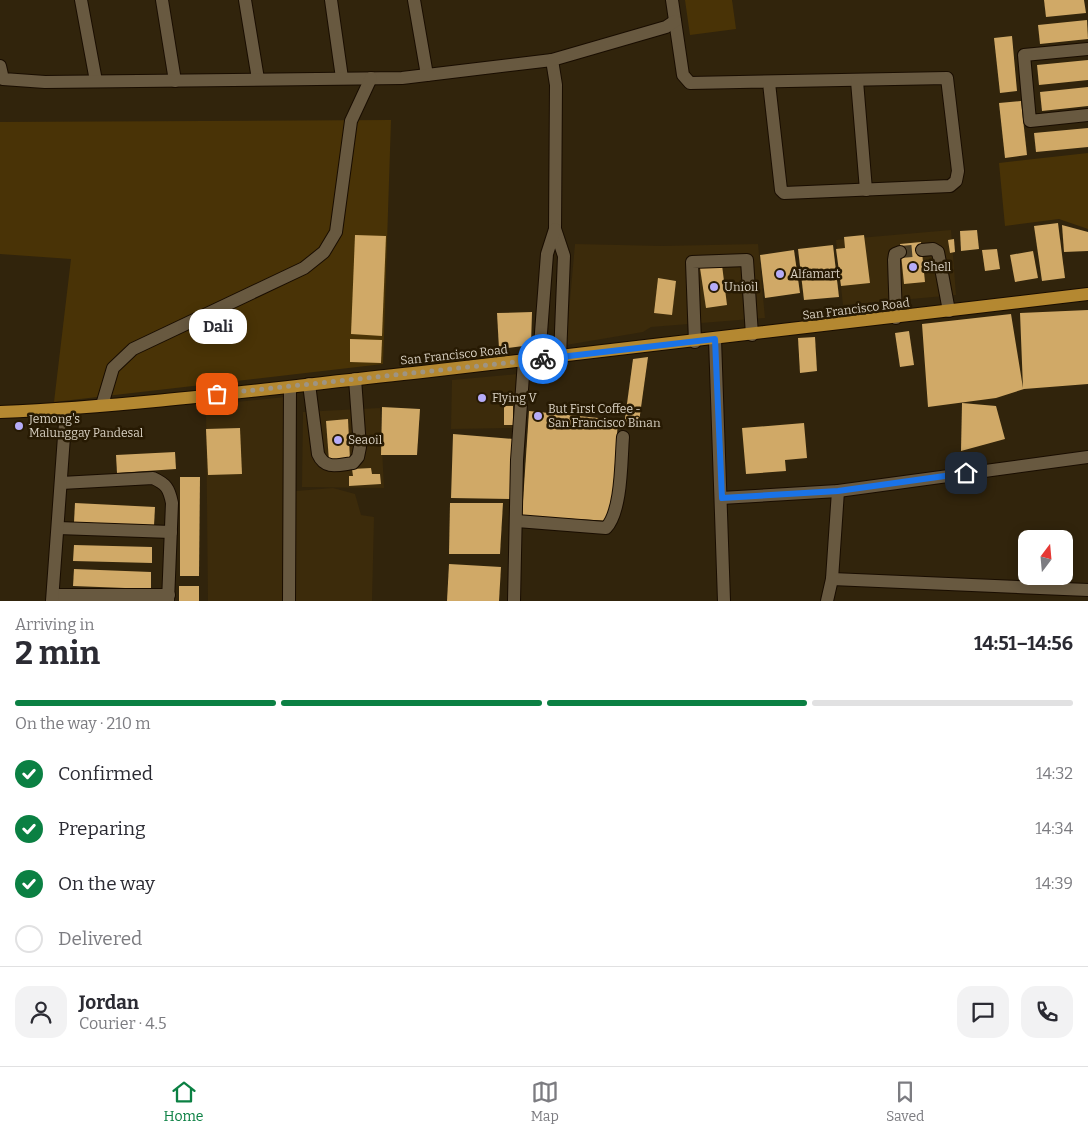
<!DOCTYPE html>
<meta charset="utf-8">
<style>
body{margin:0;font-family:Bitter,serif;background:#f2f2f3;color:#2b2b33;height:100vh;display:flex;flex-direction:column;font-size:19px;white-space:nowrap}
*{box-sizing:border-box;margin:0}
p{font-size:16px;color:#7c7c81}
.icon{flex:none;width:28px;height:28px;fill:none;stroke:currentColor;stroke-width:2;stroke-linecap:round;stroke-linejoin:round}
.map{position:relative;height:601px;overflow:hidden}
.side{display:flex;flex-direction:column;background:#fff;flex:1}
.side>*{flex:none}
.needle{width:32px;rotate:16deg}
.controls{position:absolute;left:1018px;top:530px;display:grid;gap:10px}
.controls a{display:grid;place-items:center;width:55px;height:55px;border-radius:10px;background:#fff;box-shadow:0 2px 12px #0003;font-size:25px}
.pin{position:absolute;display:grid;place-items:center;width:42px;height:42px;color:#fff;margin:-21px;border-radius:10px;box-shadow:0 2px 8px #0006}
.courier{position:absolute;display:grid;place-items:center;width:50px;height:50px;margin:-25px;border:4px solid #1a73e8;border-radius:50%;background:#fff;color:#222;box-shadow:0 1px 6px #0007}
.bubble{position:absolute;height:35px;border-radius:15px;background:#fff;box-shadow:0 2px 12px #0003;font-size:16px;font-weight:700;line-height:35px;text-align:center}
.overview em{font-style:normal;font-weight:700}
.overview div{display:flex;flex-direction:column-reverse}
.overview{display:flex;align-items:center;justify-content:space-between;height:85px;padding:0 15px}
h1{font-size:32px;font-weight:700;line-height:38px}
.bar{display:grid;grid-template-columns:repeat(4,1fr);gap:8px 5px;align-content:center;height:60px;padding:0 15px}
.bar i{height:6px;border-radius:4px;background:#e1e1e2}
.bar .selected{background:#0b8043}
.bar p{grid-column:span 4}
.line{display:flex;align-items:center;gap:12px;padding:0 15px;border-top:1px solid #e1e1e2}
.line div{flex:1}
.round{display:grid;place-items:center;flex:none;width:52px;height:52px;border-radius:15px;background:#f2f2f3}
ol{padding:0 15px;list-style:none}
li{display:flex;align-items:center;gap:15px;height:55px}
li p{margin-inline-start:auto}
li .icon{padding:5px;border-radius:50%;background:#0b8043;color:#fff;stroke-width:4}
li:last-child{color:#7c7c81}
li i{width:28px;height:28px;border:2px solid #e1e1e2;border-radius:50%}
.menu{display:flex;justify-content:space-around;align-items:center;height:70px;border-top:1px solid #e1e1e2;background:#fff;font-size:14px;color:#7c7c81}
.menu a{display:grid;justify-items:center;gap:2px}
.menu .selected{color:#0b8043}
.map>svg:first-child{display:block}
.built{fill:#3c2b0b}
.green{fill:#493306}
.building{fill:#d0a967}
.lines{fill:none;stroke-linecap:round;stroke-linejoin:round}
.minor-tunnel{stroke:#4a3e27;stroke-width:12;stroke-dasharray:12 6;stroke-linecap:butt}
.minor-casing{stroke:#190d00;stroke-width:14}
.major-casing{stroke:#190d00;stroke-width:14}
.minor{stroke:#685940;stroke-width:12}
.major{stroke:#b48831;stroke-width:12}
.done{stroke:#9e9483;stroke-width:5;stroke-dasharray:0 9}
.route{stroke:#1a73e8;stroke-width:6}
.poi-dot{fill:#b6acf8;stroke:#271a03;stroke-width:2}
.labels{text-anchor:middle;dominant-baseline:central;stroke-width:5;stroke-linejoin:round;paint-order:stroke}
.poi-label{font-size:12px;fill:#d9d1c3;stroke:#271a03;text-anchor:start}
.street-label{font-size:12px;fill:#d9d1c3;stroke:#271a03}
</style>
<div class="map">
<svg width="1088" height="601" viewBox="0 0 1088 601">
<rect width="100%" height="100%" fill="#31240c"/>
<g class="built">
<polygon points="951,230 956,295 843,305 836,240"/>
<polygon points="575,244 662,246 758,244 765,318 651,327 643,332 566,345"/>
<polygon points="518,374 513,428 451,429 452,380"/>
<polygon points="285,397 284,492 333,488 355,494 361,515 374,517 372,601 208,601 206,405"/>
<polygon points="380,408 384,488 302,487 303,412"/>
</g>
<g class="green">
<polygon points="685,0 732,0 736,29 690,35"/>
<polygon points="391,120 383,364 54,402 71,259 0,254 0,122"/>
<polygon points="1088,153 1088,229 1059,219 1005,226 999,163"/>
</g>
<g class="building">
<polygon points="1044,0 1084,0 1086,13 1046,17"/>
<polygon points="1087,20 1088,39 1040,44 1038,25"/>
<polygon points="1012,36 1017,91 1000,93 994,38"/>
<polygon points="1088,60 1088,80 1039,85 1037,65"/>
<polygon points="1088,87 1088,106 1042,111 1040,92"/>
<polygon points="1021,101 1027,155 1005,158 999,103"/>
<polygon points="1088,128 1088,147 1036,152 1034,133"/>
<polygon points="1058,223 1065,278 1042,281 1034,226"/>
<polygon points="1062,225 1088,232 1088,251 1064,252"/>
<polygon points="977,230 979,249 961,251 960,231"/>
<polygon points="355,235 386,236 382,336 351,334"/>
<polygon points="864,235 870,283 841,286 836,249 845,248 844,237"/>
<polygon points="954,239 955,252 950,253 948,240"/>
<polygon points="921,242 925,282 904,284 900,244"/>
<polygon points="833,245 839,297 804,300 798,249"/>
<polygon points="997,249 1000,269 985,271 982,250"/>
<polygon points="794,250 800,293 765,298 760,255"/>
<polygon points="1033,251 1038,278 1015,282 1010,255"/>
<polygon points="722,265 727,305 706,308 700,268"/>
<polygon points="658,278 676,281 672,315 654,313"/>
<polygon points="1088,310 1088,384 1024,389 996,398 928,407 922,324 1011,314 1023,388 1020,313"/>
<polygon points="532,312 531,345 499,349 497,313"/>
<polygon points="909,331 914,365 900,367 895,333"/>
<polygon points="815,337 817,371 800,373 798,338"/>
<polygon points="350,339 382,340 381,363 350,362"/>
<polygon points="648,357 638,429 624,426 633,359"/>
<polygon points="962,403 996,406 1005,439 961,451"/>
<rect x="504" y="406" width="9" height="19"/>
<polygon points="382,407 420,409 417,455 381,455"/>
<polygon points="529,411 618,420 611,521 522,516"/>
<polygon points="348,419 350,460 329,461 326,421"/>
<polygon points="804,423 807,458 785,460 786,471 746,474 742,428"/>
<polygon points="240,428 242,474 208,475 206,429"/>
<polygon points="453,434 514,439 510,499 451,498"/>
<polygon points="175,452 176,469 117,473 116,455"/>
<polygon points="371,468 372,474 380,474 381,484 349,486 349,476 353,476 352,469"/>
<polygon points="180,477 200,477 199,576 180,576"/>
<polygon points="75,503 155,507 154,526 74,522"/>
<polygon points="450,503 503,503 500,554 449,554"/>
<polygon points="74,545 152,547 152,563 73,561"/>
<polygon points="449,564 501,567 499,601 447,601"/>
<polygon points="74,569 151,572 151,589 73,586"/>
<rect x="179" y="586" width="20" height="15"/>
</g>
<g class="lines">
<polyline class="minor-tunnel" points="900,252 922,250"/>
<g class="minor-casing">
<g id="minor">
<polyline points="81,0 96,81"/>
<polyline points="162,0 175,81"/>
<polyline points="245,0 258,79"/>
<polyline points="331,0 342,78"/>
<polyline points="414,0 427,75"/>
<polyline points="672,0 683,75 690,83 947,78 958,171 956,181 950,186 784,193 781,190 769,83"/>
<polyline points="1088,49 1024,55 1030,121 1088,115"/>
<polyline points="552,60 556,85 555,229 564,256 560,357"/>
<polyline points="0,66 3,79 45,82 402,78 552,60 666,27 675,21"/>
<polyline points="857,81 866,190"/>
<polyline points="922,250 933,249 938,252 949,311"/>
<polyline points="896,318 894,260 895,254 900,252"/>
<polyline points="715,339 724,601"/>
<polyline points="695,342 692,262 747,260 752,335"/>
<polyline points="539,359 547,254 555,229"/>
<path d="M309,384L318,454C325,470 338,465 353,463L358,457L360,447L355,379"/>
<polyline points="102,405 113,368 133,349 304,268 324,252 336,232 351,121 371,78"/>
<path d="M61,483L153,478C166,484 169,488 172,503L168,601"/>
<polyline points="721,498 838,491 1088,457"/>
<path d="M517,521L606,528C622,511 621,461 623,437"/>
<polyline points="58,528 171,532"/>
<polyline points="832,579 1088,590"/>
<polyline points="53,595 169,595"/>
<polyline points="52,601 66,409"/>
<polyline points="289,601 290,387"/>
<polyline points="514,601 517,460 524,361"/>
<polyline points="827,601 832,579 838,491"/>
</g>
</g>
<g class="major-casing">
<path id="major" d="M0,412C141,406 281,387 422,372C644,347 866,321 1088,294"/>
</g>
<use href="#minor" class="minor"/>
<use href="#major" class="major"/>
</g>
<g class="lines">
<polyline class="done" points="217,394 543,359"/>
<polyline class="route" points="543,359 715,339 722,498 838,491 966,473"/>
</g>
<g class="poi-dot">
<circle cx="913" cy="267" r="5"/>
<circle cx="780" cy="274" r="5"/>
<circle cx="714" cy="287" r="5"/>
<circle cx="482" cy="398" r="5"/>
<circle cx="538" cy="416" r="5"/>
<circle cx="19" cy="426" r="5"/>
<circle cx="338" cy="440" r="5"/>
</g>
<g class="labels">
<g class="poi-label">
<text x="923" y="267">Shell</text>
<text x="790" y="274">Alfamart</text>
<text x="724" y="287">Unioil</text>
<text x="492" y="398">Flying V</text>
<text x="548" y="409">But First Coffee -<tspan x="548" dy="14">San Francisco Binan</tspan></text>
<text x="29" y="419">Jemong's<tspan x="29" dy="14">Malunggay Pandesal</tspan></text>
<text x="348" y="440">Seaoil</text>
</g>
<g class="street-label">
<text transform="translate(856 309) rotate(-7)">San Francisco Road</text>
<text transform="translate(454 355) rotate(-6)">San Francisco Road</text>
</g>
</g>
</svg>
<div class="controls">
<a><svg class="needle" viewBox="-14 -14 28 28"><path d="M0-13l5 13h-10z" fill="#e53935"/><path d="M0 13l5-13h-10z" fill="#7c7c81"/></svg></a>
</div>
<div class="pin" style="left:217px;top:394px;background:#ea580c"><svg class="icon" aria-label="bag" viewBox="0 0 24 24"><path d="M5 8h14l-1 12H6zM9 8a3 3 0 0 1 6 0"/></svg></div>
<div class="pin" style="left:966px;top:473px;background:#1f2937"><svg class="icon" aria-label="home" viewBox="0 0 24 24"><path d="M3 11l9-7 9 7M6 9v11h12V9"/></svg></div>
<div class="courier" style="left:543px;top:359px"><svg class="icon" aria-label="bike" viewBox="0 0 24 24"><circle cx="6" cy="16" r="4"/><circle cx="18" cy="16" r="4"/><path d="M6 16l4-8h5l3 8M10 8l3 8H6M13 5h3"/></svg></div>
<div class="bubble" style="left:189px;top:309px;width:58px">Dali</div>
</div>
<section class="side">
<div class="overview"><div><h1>2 min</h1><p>Arriving in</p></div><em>14:51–14:56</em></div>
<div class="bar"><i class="selected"></i><i class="selected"></i><i class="selected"></i><i></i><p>On the way · 210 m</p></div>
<ol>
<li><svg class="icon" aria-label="check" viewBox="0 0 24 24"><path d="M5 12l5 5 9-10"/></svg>Confirmed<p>14:32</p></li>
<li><svg class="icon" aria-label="check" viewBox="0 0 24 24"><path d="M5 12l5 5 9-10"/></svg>Preparing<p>14:34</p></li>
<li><svg class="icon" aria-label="check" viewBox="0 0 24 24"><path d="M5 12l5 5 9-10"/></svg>On the way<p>14:39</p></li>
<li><i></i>Delivered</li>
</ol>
<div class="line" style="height:90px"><a class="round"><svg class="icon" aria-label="person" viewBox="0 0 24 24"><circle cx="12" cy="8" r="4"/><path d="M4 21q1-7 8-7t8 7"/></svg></a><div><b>Jordan</b><p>Courier · 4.5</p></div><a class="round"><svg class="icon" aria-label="chat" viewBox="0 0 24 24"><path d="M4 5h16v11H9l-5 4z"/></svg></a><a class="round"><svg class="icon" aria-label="phone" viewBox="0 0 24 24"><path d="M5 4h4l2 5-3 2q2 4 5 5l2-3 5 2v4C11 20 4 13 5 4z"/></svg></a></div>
</section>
<nav class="menu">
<a class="selected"><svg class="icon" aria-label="home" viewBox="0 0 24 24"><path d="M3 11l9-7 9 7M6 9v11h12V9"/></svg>Home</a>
<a><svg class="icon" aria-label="map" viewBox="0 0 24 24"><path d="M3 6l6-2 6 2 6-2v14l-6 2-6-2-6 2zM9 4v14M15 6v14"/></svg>Map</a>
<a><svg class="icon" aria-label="saved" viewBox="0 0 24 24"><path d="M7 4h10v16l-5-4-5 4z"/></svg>Saved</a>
</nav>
